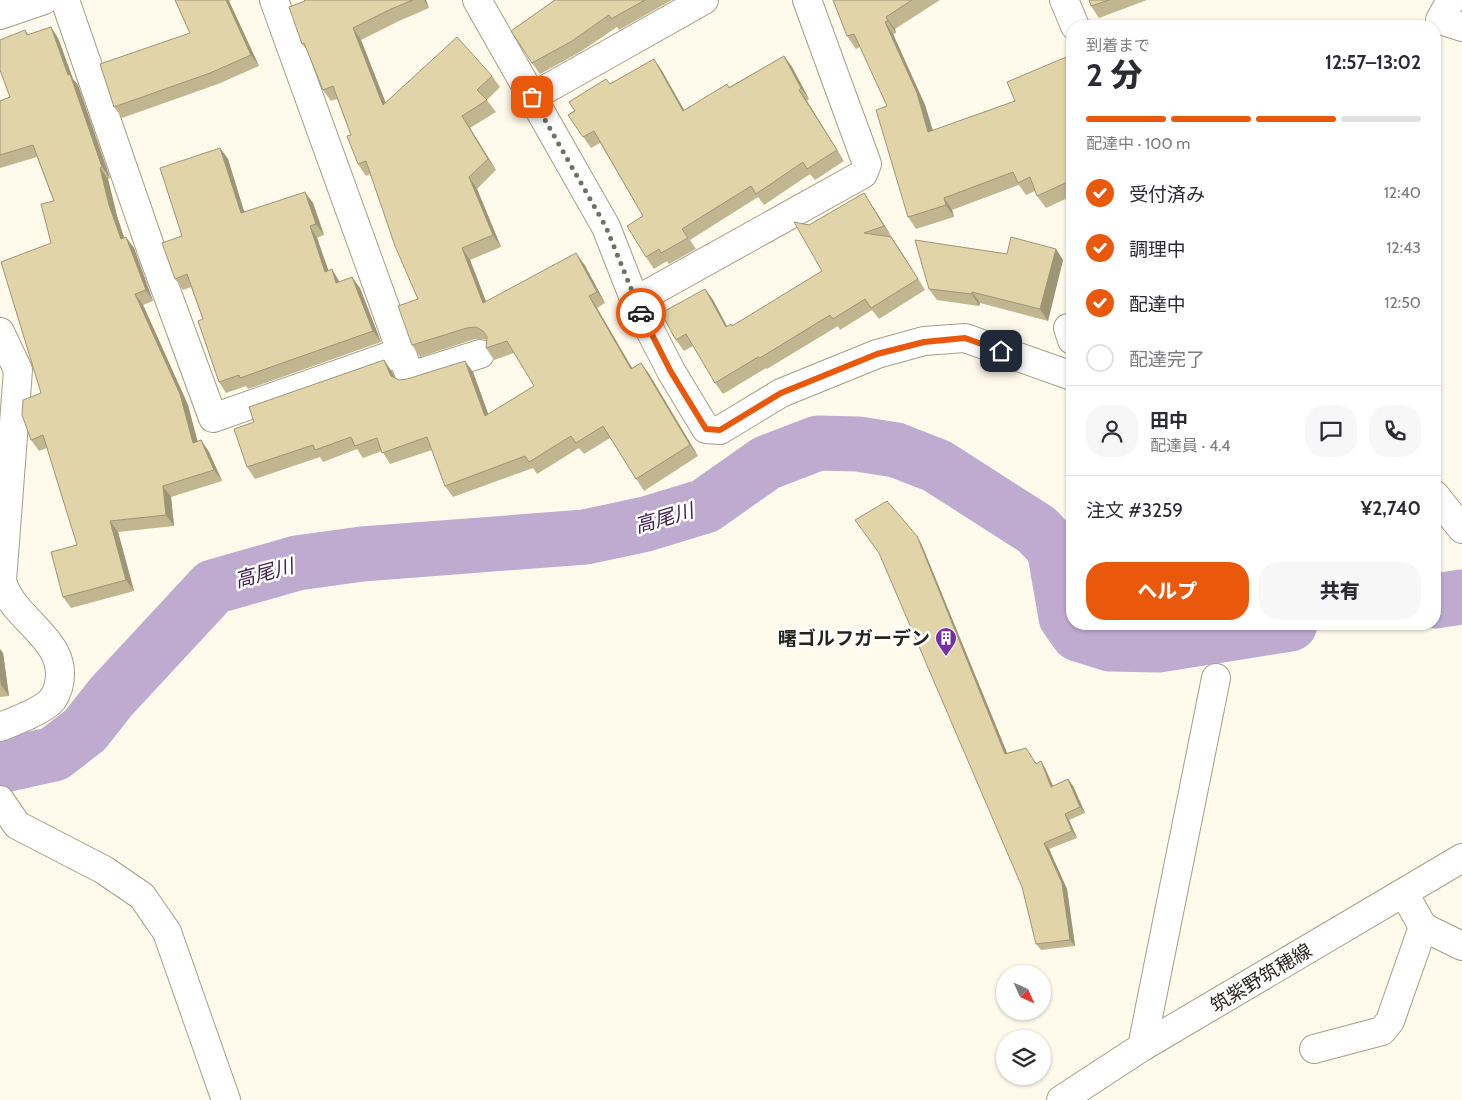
<!DOCTYPE html>
<html lang="ja">
<meta charset="utf-8">
<style>
body{margin:0;font-family:Cabin,"Noto Sans JP",sans-serif;background:#f7f7f7;color:#2b2b33;height:100vh;display:flex;flex-direction:column;font-size:19px;white-space:nowrap}
*{box-sizing:border-box;margin:0}
p{font-size:16px;color:#7c7c81}
.icon{flex:none;width:28px;height:28px;fill:none;stroke:currentColor;stroke-width:2;stroke-linecap:round;stroke-linejoin:round}
.map{position:relative;flex:1;overflow:hidden}
.sheet{position:absolute;left:1066px;top:20px;width:375px;height:610px;display:flex;flex-direction:column;background:#fff;border-radius:20px;box-shadow:0 1px 4px #0004}
.sheet>*{flex:none}
.needle{width:32px;rotate:135deg}
.fabs{position:absolute;left:996px;top:965px;display:grid;gap:10px}
.fabs a{display:grid;place-items:center;width:55px;height:55px;border-radius:50%;background:#fff;box-shadow:0 1px 4px #0004;font-size:25px}
.pin{position:absolute;display:grid;place-items:center;width:42px;height:42px;color:#fff;margin:-21px;border-radius:10px;box-shadow:0 2px 8px #0006}
.courier{position:absolute;display:grid;place-items:center;width:50px;height:50px;margin:-25px;border:4px solid #ea580c;border-radius:50%;background:#fff;color:#222;box-shadow:0 1px 6px #0007}
.head em{font-style:normal;font-weight:800}
.head div{display:flex;flex-direction:column-reverse}
.head{display:flex;align-items:center;justify-content:space-between;height:85px;padding:0 20px}
h1{font-size:32px;font-weight:800;line-height:38px}
.bar{display:grid;grid-template-columns:repeat(4,1fr);gap:8px 5px;align-content:center;height:60px;padding:0 20px}
.bar i{height:6px;border-radius:4px;background:#e1e1e2}
.bar .active{background:#ea580c}
.bar p{grid-column:span 4}
.line{display:flex;align-items:center;gap:12px;padding:0 20px;border-top:1px solid #e1e1e2}
.line div{flex:1}
.round{display:grid;place-items:center;flex:none;width:52px;height:52px;border-radius:20px;background:#f7f7f7}
ol{padding:0 20px;list-style:none}
li{display:flex;align-items:center;gap:15px;height:55px}
li p{margin-inline-start:auto}
li .icon{padding:5px;border-radius:50%;background:#ea580c;color:#fff;stroke-width:4}
li:last-child{color:#7c7c81}
li i{width:28px;height:28px;border:2px solid #e1e1e2;border-radius:50%}
.action{display:flex;gap:10px;margin-top:auto;padding:10px 20px}
.action a{flex:1;height:58px;border-radius:20px;background:#ea580c;color:#fff;font-size:20px;font-weight:800;line-height:58px;text-align:center}
.action a+a{background:#f7f7f7;color:#2b2b33}
.map>svg:first-child{display:block}
.lines{fill:none;stroke-linecap:round;stroke-linejoin:round}
.river{stroke:#bfaad0;stroke-width:55}
.minor-casing{stroke:#a59e86;stroke-width:30}
.major-casing{stroke:#a59e86;stroke-width:30}
.minor{stroke:#fff;stroke-width:28}
.major{stroke:#fff;stroke-width:28}
.wall{fill:#c2b691}
.shaded-wall{fill:#9e9476}
.building{fill:#e2d4a9;stroke:#9e9476}
.done{stroke:#737064;stroke-width:5;stroke-dasharray:0 9}
.route{stroke:#ea580c;stroke-width:6}
.labels{text-anchor:middle;dominant-baseline:central;stroke-width:5;stroke-linejoin:round;paint-order:stroke}
.poi-label{font-size:19px;font-weight:bold;fill:#27251b;stroke:#fff;text-anchor:end}
.street-label{font-size:19px;fill:#27251b;stroke:#fff}
.water-label{font-size:20px;font-style:italic;fill:#402253;stroke:#fff}
</style>
<div class="map">
<svg width="1462" height="1100" viewBox="0 0 1462 1100">
<rect width="100%" height="100%" fill="#fffaeb"/>
<g class="lines">
<g class="river">
<polyline points="1435,601 1462,597"/>
<polyline points="0,766 54,754 85,730 111,697 213,587 297,563 362,554 585,537 646,524 705,506 766,463 818,443 858,444 896,450 937,466 1037,530 1054,548 1066,617 1078,634 1110,644 1158,645 1290,624"/>
</g>
<g class="minor-casing">
<g id="minor">
<polyline points="65,0 153,255 213,418 401,352"/>
<polyline points="274,0 410,376 480,354"/>
<polyline points="477,0 606,227 635,301 671,371 706,429 720,430 781,393 877,354 924,341 965,338 1072,376"/>
<polyline points="1064,0 1075,26"/>
<polyline points="1451,0 1440,20 1462,27"/>
<polyline points="0,15 44,0"/>
<polyline points="532,97 704,0"/>
<polyline points="635,301 863,174 867,164 807,0"/>
<polyline points="1068,328 1072,340"/>
<path d="M0,332L18,370L2,581C12,621 72,640 58,688C56,695 52,702 45,706C32,715 15,721 0,727"/>
<polyline points="1435,495 1462,529"/>
<polyline points="0,800 17,825 104,870 142,896 167,932 226,1100"/>
<polyline points="1404,893 1423,927 1462,946"/>
<polyline points="1142,1047 1216,678"/>
<polyline points="1314,1049 1382,1031 1390,1021 1423,927"/>
</g>
</g>
<g class="major-casing">
<polyline id="major" points="1061,1100 1142,1047 1462,858"/>
</g>
<use href="#minor" class="minor"/>
<use href="#major" class="major"/>
</g>
<g class="wall">
<polygon points="175,0 232,0 229,1 259,66 218,84 122,118 114,107 190,33"/>
<polygon points="304,0 426,0 429,8 399,21 361,40 386,103 492,76 500,87 487,100 496,112 470,128 496,170 477,189 501,247 470,260 486,301 584,264 605,303 597,308 632,368 641,363 649,374 698,456 644,491 610,438 584,454 579,448 537,474 533,468 453,497 445,486 432,450 390,464 382,451 363,458 357,449 323,462 320,457 255,479 247,467 254,422 384,360 392,372 395,378 399,380 473,372 488,414 534,386 514,353 494,360 486,348 486,340 484,339 475,339 420,357 412,345 418,299 370,174 366,176 358,164 351,135 337,99 331,101 323,90 307,50 302,44 304,1"/>
<polygon points="555,0 672,0 619,30 617,27 580,52 540,74 532,63"/>
<polygon points="833,0 940,0 895,29 896,33 893,34 925,105 933,131 1015,101 1072,57 1072,196 1046,208 1037,196 1035,191 1026,195 1019,185 952,210 954,217 916,229 908,217 887,106 860,47 856,49 847,36"/>
<polygon points="1089,0 1147,0 1099,18 1091,6"/>
<polygon points="25,30 29,35 58,38 73,79 78,85 110,178 108,179 117,216 124,237 134,248 153,301 143,305 188,405 197,442 201,440 209,452 222,481 171,497 174,526 118,532 134,591 71,608 63,597 77,545 47,448 39,451 31,440 41,393 54,201 37,157 0,168 0,101 10,97"/>
<polygon points="784,56 792,67 809,99 807,101 844,161 815,180 810,174 764,205 758,197 690,240 696,249 669,264 667,261 654,269 646,257 643,216 600,143 591,148 568,115 610,84 654,59 662,71 684,110 729,87"/>
<polygon points="220,148 228,159 244,212 313,203 324,235 317,238 328,271 340,282 360,288 381,342 248,389 246,386 226,393 219,382 203,319 191,287 183,290 175,279 182,236"/>
<polygon points="864,193 925,290 879,319 872,310 840,330 838,326 767,369 766,368 723,394 715,383 693,346 684,351 676,340 705,289 713,300 727,327 732,326 822,271"/>
<polygon points="1056,249 1063,260 1048,321 980,303 979,306 937,300 929,289 1007,254"/>
<polygon points="921,543 1007,753 1026,748 1036,763 1041,761 1045,768 1053,786 1068,779 1073,786 1085,813 1069,820 1077,838 1049,849 1067,889 1075,946 1041,950 1036,944 1022,887"/>
<polygon points="0,649 3,653 9,696 0,697"/>
</g>
<g class="shaded-wall">
<polygon points="226,0 228,0 229,1 259,66 251,55"/>
<polygon points="424,0 426,0 429,8"/>
<polygon points="886,17 895,29 896,33 888,21"/>
<polygon points="885,22 893,34 925,105 937,144 928,132"/>
<polygon points="51,27 58,38 73,79 78,85 110,178 102,167"/>
<polygon points="353,28 361,40 391,117 383,105"/>
<polygon points="784,56 792,67 809,99 801,88"/>
<polygon points="654,59 662,71 691,122 683,111"/>
<polygon points="799,90 807,101 844,161 837,150"/>
<polygon points="462,116 470,128 496,170 488,159"/>
<polygon points="220,148 228,159 248,224 241,213"/>
<polygon points="100,168 108,179 117,216 128,250 121,239 109,205"/>
<polygon points="469,177 477,189 501,247 493,235"/>
<polygon points="305,192 313,203 324,235 316,224"/>
<polygon points="864,193 892,237 884,226"/>
<polygon points="944,198 952,210 954,217 946,205"/>
<polygon points="310,226 317,238 333,283 325,272"/>
<polygon points="126,237 134,248 153,301 146,290"/>
<polygon points="891,237 899,248 925,290 918,279"/>
<polygon points="462,248 470,260 491,315 483,303"/>
<polygon points="1056,249 1063,260 1048,321 1040,309"/>
<polygon points="576,253 584,264 605,303 597,292"/>
<polygon points="332,269 339,281 344,294 336,283"/>
<polygon points="352,277 360,288 381,342 373,331"/>
<polygon points="705,289 713,300 734,339 726,327"/>
<polygon points="972,292 980,303 979,306 972,294"/>
<polygon points="135,294 143,305 188,405 201,454 193,443"/>
<polygon points="589,296 597,308 639,380 631,369"/>
<polygon points="384,360 392,372 399,387 391,376"/>
<polygon points="465,361 473,372 493,427 485,416"/>
<polygon points="641,363 649,374 698,456 690,445"/>
<polygon points="201,440 209,452 222,481 214,470"/>
<polygon points="163,486 171,497 174,526 166,515"/>
<polygon points="110,521 118,532 134,591 126,580"/>
<polygon points="917,536 921,543 1010,760 1005,754"/>
<polygon points="0,649 3,653 9,696 1,685 0,677"/>
<polygon points="1041,761 1045,768 1056,793 1051,787"/>
<polygon points="1068,779 1073,786 1085,813 1080,807"/>
<polygon points="1065,814 1069,820 1077,838 1072,831"/>
<polygon points="1044,843 1049,849 1067,889 1075,946 1070,940"/>
</g>
<g class="building">
<polygon points="175,0 226,0 251,55 210,73 114,107 100,64 190,33"/>
<polygon points="305,0 413,0 391,9 353,28 383,105 457,37 492,76 477,90 487,100 462,116 488,159 469,177 493,235 462,248 483,303 576,253 597,292 589,296 631,369 641,363 690,445 636,479 603,426 576,443 571,436 529,462 525,456 445,486 427,437 382,453 377,438 355,446 351,437 315,450 313,445 247,467 234,429 254,422 249,407 384,360 391,376 399,380 407,379 465,361 485,416 534,386 507,341 486,348 487,337 483,331 476,327 467,328 412,345 398,306 418,299 395,246 366,161 358,164 347,136 351,135 333,86 323,90 304,43 302,44 289,7 305,1"/>
<polygon points="555,0 645,0 611,19 609,15 572,41 532,63 511,31"/>
<polygon points="833,0 912,0 886,17 888,21 885,22 917,93 928,132 1015,101 1007,82 1071,55 1072,58 1072,180 1037,196 1030,177 1018,183 1013,172 944,198 946,205 908,217 876,110 887,106 854,34 847,36"/>
<polygon points="1089,0 1109,0 1091,6"/>
<polygon points="51,27 68,75 70,74 102,167 100,168 109,205 121,239 126,237 146,290 135,294 180,394 193,443 201,440 214,470 163,486 166,515 110,521 126,580 63,597 51,552 77,545 43,435 31,440 22,415 23,400 41,393 1,262 51,243 41,204 54,201 33,145 0,155 0,101 10,97 0,70 0,40 25,30 27,35"/>
<polygon points="784,56 801,88 799,90 837,150 807,169 803,162 756,194 751,186 682,229 688,238 661,253 659,249 646,257 627,226 643,216 594,131 583,137 568,115 575,111 569,102 606,79 610,84 654,59 683,111 727,84 729,88"/>
<polygon points="220,148 241,213 305,192 316,224 310,226 325,272 332,269 336,283 352,277 373,331 240,378 239,375 219,382 198,321 203,319 187,274 175,279 162,243 182,236 160,168"/>
<polygon points="864,193 884,226 864,233 891,237 918,279 871,308 865,299 833,319 830,315 760,358 758,357 715,383 686,334 676,340 661,313 705,289 726,327 731,324 732,326 822,271 794,222 809,225"/>
<polygon points="1011,237 1056,249 1040,309 972,292 972,294 929,289 915,240 1007,254"/>
<polygon points="887,501 917,536 1005,754 1026,748 1036,764 1041,761 1051,787 1068,779 1080,807 1065,814 1072,831 1044,843 1062,883 1070,940 1036,944 1022,887 879,553 855,520"/>
</g>
<g class="lines">
<polyline class="done" points="532,97 606,227 641,313"/>
<polyline class="route" points="641,313 671,372 706,429 720,430 781,393 877,354 924,342 965,338 1001,351"/>
</g>
<defs>
<g id="building-pin" transform="scale(1.125)"><path d="M0 17L-7.5 6A9.5 9.5 0 1 1 7.5 6Z" fill="#782fa2" stroke="#fff"/><path d="M-4-6H4V6H1V3H-1V6H-4ZM-2.5-4.3h1.7v1.8h-1.7ZM.8-4.3h1.7v1.8H.8ZM-2.5-1h1.7V.8h-1.7ZM.8-1h1.7V.8H.8Z" fill="#fff"/></g>
</defs>
<g fill-rule="evenodd">
<use href="#building-pin" x="946" y="638"/>
</g>
<g class="labels">
<g class="poi-label">
<text x="930" y="638">曙ゴルフガーデン</text>
</g>
<g class="street-label">
<text transform="translate(1261 978) rotate(-31)">筑紫野筑穂線</text>
</g>
<g class="water-label">
<text transform="translate(664 518) rotate(-16)">高尾川</text>
<text transform="translate(264 573) rotate(-15)">高尾川</text>
</g>
</g>
</svg>
<div class="fabs">
<a><svg class="needle" viewBox="-14 -14 28 28"><path d="M0-13l5 13h-10z" fill="#e53935"/><path d="M0 13l5-13h-10z" fill="#7c7c81"/></svg></a>
<a><svg class="icon" aria-label="layers" viewBox="0 0 24 24"><path d="M12 4l9 5-9 5-9-5zM3 14l9 5 9-5"/></svg></a>
</div>
<div class="pin" style="left:532px;top:97px;background:#ea580c"><svg class="icon" aria-label="bag" viewBox="0 0 24 24"><path d="M5 8h14l-1 12H6zM9 8a3 3 0 0 1 6 0"/></svg></div>
<div class="pin" style="left:1001px;top:351px;background:#1f2937"><svg class="icon" aria-label="home" viewBox="0 0 24 24"><path d="M3 11l9-7 9 7M6 9v11h12V9"/></svg></div>
<div class="courier" style="left:641px;top:313px"><svg class="icon" aria-label="car" viewBox="0 0 24 24"><path d="M5 17H2v-5l4-1 3-4h7l3 4 3 1v5h-3M9 17h6M6 11h13"/><circle cx="7" cy="17" r="2"/><circle cx="17" cy="17" r="2"/></svg></div>
<section class="sheet">
<div class="head"><div><h1>2 分</h1><p>到着まで</p></div><em>12:57–13:02</em></div>
<div class="bar"><i class="active"></i><i class="active"></i><i class="active"></i><i></i><p>配達中 · 100 m</p></div>
<ol>
<li><svg class="icon" aria-label="check" viewBox="0 0 24 24"><path d="M5 12l5 5 9-10"/></svg>受付済み<p>12:40</p></li>
<li><svg class="icon" aria-label="check" viewBox="0 0 24 24"><path d="M5 12l5 5 9-10"/></svg>調理中<p>12:43</p></li>
<li><svg class="icon" aria-label="check" viewBox="0 0 24 24"><path d="M5 12l5 5 9-10"/></svg>配達中<p>12:50</p></li>
<li><i></i>配達完了</li>
</ol>
<div class="line" style="height:90px"><a class="round"><svg class="icon" aria-label="person" viewBox="0 0 24 24"><circle cx="12" cy="8" r="4"/><path d="M4 21q1-7 8-7t8 7"/></svg></a><div><b>田中</b><p>配達員 · 4.4</p></div><a class="round"><svg class="icon" aria-label="chat" viewBox="0 0 24 24"><path d="M4 5h16v11H9l-5 4z"/></svg></a><a class="round"><svg class="icon" aria-label="phone" viewBox="0 0 24 24"><path d="M5 4h4l2 5-3 2q2 4 5 5l2-3 5 2v4C11 20 4 13 5 4z"/></svg></a></div>
<div class="line" style="height:65px"><div>注文 #3259</div><b>¥2,740</b></div>
<div class="action"><a>ヘルプ</a><a>共有</a></div>
</section>
</div>
